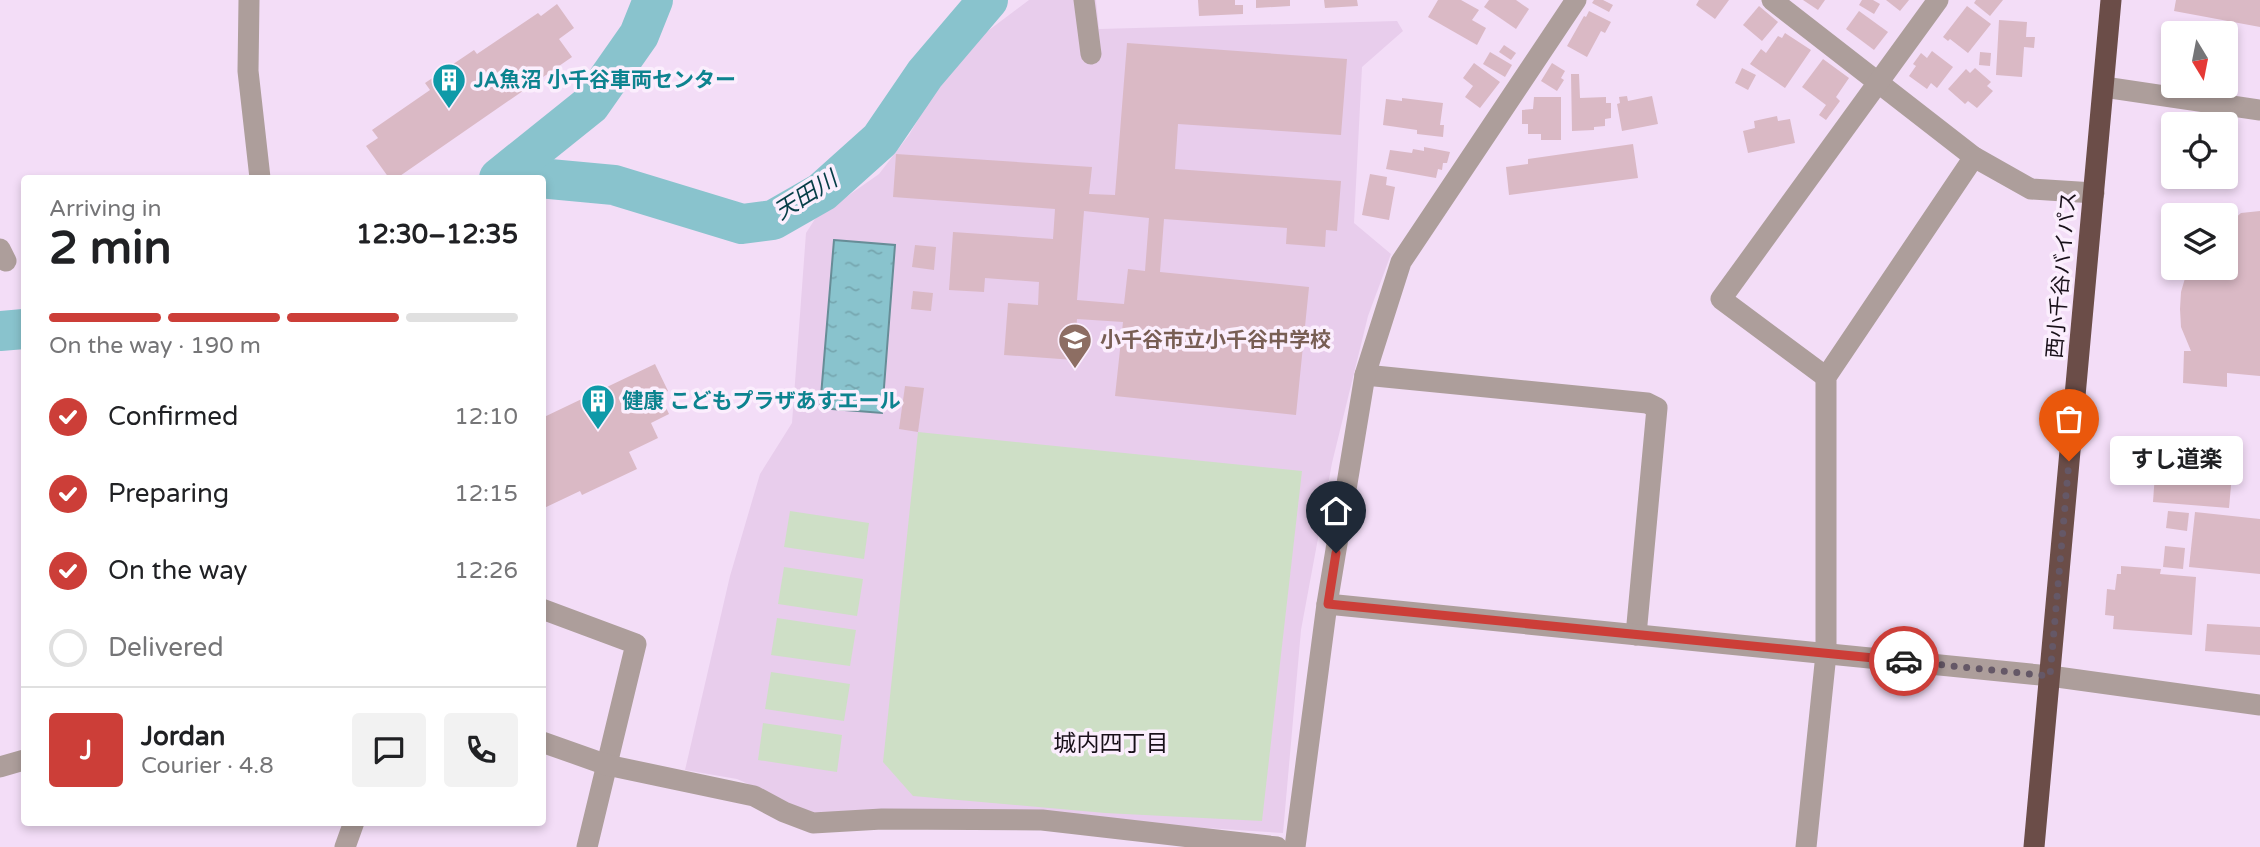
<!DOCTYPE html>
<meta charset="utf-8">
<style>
body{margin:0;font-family:"Varela Round","Noto Sans JP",sans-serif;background:#f2f2f2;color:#202124;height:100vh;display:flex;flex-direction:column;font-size:26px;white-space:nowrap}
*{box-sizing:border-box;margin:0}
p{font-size:23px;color:#757577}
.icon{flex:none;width:38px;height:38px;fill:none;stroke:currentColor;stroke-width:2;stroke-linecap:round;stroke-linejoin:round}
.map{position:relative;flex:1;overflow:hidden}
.sheet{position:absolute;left:21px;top:175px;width:525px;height:651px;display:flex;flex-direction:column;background:#fff;border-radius:7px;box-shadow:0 4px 10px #0003}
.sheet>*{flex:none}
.needle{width:46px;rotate:170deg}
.controls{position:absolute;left:2161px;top:21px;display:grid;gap:14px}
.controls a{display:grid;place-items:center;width:77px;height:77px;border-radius:7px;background:#fff;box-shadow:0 4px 10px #0003;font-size:35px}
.pin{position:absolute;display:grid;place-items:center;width:60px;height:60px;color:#fff;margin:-72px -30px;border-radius:50% 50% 50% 0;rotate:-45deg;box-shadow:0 0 7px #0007}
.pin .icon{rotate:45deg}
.courier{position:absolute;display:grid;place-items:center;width:70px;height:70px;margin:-35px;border:5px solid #cc3e38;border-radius:50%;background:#fff;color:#222;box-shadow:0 2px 9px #0007}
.bubble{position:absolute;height:49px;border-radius:7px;background:#fff;box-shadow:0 4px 10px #0003;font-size:23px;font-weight:700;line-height:49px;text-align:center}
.overview em{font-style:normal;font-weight:700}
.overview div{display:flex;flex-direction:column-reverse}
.overview{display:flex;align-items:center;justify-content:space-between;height:119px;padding:0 28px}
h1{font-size:46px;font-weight:700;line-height:52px}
.bar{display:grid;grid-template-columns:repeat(4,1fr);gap:10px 7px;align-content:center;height:84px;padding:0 28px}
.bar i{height:9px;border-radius:5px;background:#e0e0e0}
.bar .selected{background:#cc3e38}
.bar p{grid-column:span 4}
.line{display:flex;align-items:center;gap:18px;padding:0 28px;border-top:2px solid #e0e0e0}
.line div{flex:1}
.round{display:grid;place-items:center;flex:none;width:74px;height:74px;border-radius:7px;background:#f2f2f2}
ol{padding:0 28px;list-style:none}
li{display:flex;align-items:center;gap:21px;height:77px}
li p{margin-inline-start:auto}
li .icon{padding:7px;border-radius:50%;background:#cc3e38;color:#fff;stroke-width:4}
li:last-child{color:#757577}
li i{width:38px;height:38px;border:4px solid #e0e0e0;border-radius:50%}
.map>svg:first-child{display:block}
.built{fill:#e8cdec}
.garden{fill:#cedfc6}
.water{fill:url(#water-ripples);stroke:#678d97;stroke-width:2}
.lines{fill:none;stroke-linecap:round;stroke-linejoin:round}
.river{stroke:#89c3cd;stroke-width:40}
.building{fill:#dab9c5;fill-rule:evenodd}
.minor{stroke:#ad9e9b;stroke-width:21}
.highway{stroke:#6b4d48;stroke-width:21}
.done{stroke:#655867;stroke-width:7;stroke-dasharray:0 12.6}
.route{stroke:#cc3e38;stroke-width:9}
.labels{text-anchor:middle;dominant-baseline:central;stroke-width:7;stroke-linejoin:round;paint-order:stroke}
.culture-label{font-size:21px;font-weight:bold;fill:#0d838f;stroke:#fbeefd;text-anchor:start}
.street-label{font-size:21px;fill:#181019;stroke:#fbeefd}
.education-label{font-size:21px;font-weight:bold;fill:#785e54;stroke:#fbeefd;text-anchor:start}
.water-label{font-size:23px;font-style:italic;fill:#053d46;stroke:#fbeefd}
.neighbourhood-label{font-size:23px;fill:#181019;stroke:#fbeefd}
</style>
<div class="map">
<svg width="2260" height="847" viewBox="0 0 2260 847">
<defs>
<pattern id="water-ripples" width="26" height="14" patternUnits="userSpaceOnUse" patternTransform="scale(1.75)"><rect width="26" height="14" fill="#89c3cd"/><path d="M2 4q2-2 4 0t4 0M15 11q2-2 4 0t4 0" fill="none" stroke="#76a6af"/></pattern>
</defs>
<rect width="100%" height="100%" fill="#f3ddf7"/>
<polygon class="built" points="1029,0 1096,0 1099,29 1397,21 1403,31 1362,67 1354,223 1391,254 1368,316 1332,463 1301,630 1283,833 1190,827 820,815 784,805 764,791 737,779 685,770 730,576 760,474 792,423 806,233 815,219 879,174 909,135 926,106 973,42"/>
<g class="garden">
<polygon points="918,432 1302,471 1262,821 1105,813 913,796 883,762"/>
<polygon points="790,511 869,523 864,559 784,547"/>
<polygon points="784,567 863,579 857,616 778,604"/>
<polygon points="777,618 856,630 850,666 771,655"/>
<polygon points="771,672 850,684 844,721 765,709"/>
<polygon points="763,723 842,735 837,772 758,760"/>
</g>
<polygon class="water" points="834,240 895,245 882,413 820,408"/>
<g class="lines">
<g class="river">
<polyline points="506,175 614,185 742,224 773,220 822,192 880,140 925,74 988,0"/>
<polyline points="499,178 590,105 639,35 653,0"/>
<polyline points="0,331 24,329"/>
</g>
</g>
<g class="building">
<polygon points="1198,0 1235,0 1235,5 1243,5 1243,14 1199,16"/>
<polygon points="1256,0 1290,0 1290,6 1256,8"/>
<polygon points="1324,0 1357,0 1358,6 1325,8"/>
<polygon points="1438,0 1461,0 1479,10 1472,20 1486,28 1477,45 1428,17"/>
<polygon points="1489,0 1516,0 1529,9 1516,29 1484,7"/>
<polygon points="1594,0 1603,0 1613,5 1609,12 1592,3"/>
<polygon points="1699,0 1729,0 1715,19 1696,5"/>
<polygon points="1803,0 1825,0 1818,10"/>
<polygon points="1862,0 1873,0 1880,4 1874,14 1859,5"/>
<polygon points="1886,0 1909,0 1900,11"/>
<polygon points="1976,0 2003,0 1990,16 1974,3"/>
<polygon points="2176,0 2260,0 2260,27 2174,11"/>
<polygon points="557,4 574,28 559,39 572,57 397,178 389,178 366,146 378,138 372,130 430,90 425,83 474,50 477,54 538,13 541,16"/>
<polygon points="1759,6 1778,22 1762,41 1743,25"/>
<polygon points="1967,6 1991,24 1968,53 1950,39 1948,41 1943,37"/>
<polygon points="1589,11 1611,22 1605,33 1601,31 1587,57 1567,46 1584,16 1586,17"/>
<polygon points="1859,11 1888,32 1874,50 1846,29"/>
<polygon points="1999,20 2027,22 2026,37 2035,37 2034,48 2024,47 2022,77 1996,75"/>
<polygon points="1785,33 1811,50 1785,88 1750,64 1761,49 1766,53 1778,36 1782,38"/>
<path d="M1127,43L1347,59L1341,135L1178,124L1175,169L1341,181L1337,231L1326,230L1325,247L1286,244L1287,228L1164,219L1160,272L1309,287L1296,415L1115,396L1123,322L1077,319L1074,360L1004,355L1008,303L1038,305L1039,282L985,278L984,292L949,290L953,232L1053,239L1055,209L893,197L896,154L1092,167L1089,194L1115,195ZM1084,211L1149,218L1145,271L1128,269L1124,304L1077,300Z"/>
<polygon points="1504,45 1516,53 1511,60 1499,52"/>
<polygon points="1932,51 1953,67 1937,88 1931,83 1927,89 1909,76 1916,66 1913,64 1921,53 1927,58"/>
<polygon points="1490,52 1512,65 1505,77 1483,64"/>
<polygon points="1980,52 1991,53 1990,66 1979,65"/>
<polygon points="1823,59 1849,78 1836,97 1840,101 1826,120 1819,115 1826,105 1802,87"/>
<polygon points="1474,63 1500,82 1480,108 1465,97 1473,86 1463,78"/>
<polygon points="1552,63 1565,71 1561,78 1564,80 1557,91 1541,81"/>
<polygon points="1742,68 1756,75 1748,90 1735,83"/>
<polygon points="1975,68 1991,82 1987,86 1993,91 1977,108 1968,101 1965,104 1948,89 1966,69 1970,73"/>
<polygon points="1571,74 1579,74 1580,98 1606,97 1606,103 1611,103 1611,118 1605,119 1605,126 1594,127 1594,130 1572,131"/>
<polygon points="1627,96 1628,101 1652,96 1658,124 1622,131 1617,104 1620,103 1619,97"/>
<polygon points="1534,97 1561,97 1561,140 1541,140 1541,134 1528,134 1528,124 1522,124 1522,110 1533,109"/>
<polygon points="1402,98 1443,103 1440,125 1444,125 1443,137 1417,134 1417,130 1383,125 1386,99 1402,101"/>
<polygon points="1777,116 1778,121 1790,119 1795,143 1748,153 1743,131 1755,128 1754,121"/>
<polygon points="1633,144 1638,178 1509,195 1506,167 1528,164 1528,159"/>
<polygon points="1424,147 1450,152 1447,163 1443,163 1442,170 1438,169 1436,178 1386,169 1390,150 1412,153 1413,149 1424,151"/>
<polygon points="1370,174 1387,177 1386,185 1395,187 1389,220 1362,215"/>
<polygon points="2260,211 2260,376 2227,373 2227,387 2183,383 2184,351 2191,351 2181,327 2180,309 2181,292 2188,268 2226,268 2226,226 2241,213"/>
<polygon points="915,245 936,247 934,270 912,267"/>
<polygon points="913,291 933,293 931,311 911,309"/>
<polygon points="655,364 668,391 660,395 669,414 651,423 658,438 629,452 637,469 582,495 580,491 542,509 542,418"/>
<polygon points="905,386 924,388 918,432 899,429"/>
<polygon points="2157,445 2234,452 2229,508 2153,502"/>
<polygon points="2168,511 2189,513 2187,531 2166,528"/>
<polygon points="2195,512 2260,519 2260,574 2189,567"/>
<polygon points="2165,546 2185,548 2183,569 2163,567"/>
<polygon points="2121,566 2161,569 2160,574 2196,577 2192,635 2113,629 2114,616 2105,615 2107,589 2115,590 2117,574 2121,574"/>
<polygon points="2207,624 2260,627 2260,655 2205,651"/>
</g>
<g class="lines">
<g class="minor">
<polyline points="249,0 248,71 260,178"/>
<polyline points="1084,0 1091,54"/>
<polyline points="1772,0 1974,157 2031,189 2094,193"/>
<polyline points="2104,87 2260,110"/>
<polyline points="0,249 6,261"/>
<polyline points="1365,375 1647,403 1657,408 1636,635"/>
<polyline points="1826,377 1721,299 1938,0"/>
<polyline points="1327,604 2050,676 2260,705"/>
<polyline points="542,609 636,644 587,847"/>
<polyline points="542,742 607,765 754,796 784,812 813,823 882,819 1042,820 1277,847"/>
<polyline points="0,767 24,760"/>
<polyline points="345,847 354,822"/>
<polyline points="1295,847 1327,604 1365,375 1401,262 1576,0"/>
<polyline points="1806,847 1826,654 1826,377 1974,157"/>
</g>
<polyline class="highway" points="2034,847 2111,0"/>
</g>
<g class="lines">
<polyline class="done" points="1904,661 2050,676 2069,461"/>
<polyline class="route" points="1336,553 1328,604 1904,661"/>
</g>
<defs>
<g id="building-pin" transform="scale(1.75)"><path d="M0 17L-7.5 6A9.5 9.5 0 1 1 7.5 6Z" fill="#0f9aa8" stroke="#fbeefd"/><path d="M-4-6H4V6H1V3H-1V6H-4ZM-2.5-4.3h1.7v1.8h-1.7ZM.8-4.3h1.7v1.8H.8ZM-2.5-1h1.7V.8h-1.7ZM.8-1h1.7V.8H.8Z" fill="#fff"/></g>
<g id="school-pin" transform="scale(1.75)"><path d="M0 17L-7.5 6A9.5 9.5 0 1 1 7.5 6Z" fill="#8d6e63" stroke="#fbeefd"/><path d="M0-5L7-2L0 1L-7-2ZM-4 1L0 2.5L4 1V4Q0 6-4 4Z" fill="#fff"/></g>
</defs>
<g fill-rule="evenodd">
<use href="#building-pin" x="449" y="80"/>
<use href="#school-pin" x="1075" y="340"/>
<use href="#building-pin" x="598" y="401"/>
</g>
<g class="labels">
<g class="culture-label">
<text x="474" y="80">JA魚沼 小千谷車両センター</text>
<text x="622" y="401">健康 こどもプラザあすエール</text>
</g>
<g class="street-label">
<text transform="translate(2062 275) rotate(-85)">西小千谷バイパス</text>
</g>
<g class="education-label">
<text x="1100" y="340">小千谷市立小千谷中学校</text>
</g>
<g class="water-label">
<text transform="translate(806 196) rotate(-32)">天田川</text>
</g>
<g class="neighbourhood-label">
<text x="1111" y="744">城内四丁目</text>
</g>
</g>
</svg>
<div class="controls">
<a><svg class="needle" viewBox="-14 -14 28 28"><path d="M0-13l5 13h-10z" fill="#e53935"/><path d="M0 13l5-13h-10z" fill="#757577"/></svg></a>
<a><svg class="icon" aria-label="locate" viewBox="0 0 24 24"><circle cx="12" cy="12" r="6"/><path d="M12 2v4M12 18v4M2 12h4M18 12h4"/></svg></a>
<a><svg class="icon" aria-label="layers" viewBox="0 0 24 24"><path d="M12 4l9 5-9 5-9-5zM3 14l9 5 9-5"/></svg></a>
</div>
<div class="pin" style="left:2069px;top:461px;background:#ea580c"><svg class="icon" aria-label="bag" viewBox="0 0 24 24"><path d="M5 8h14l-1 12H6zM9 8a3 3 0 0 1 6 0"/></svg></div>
<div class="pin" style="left:1336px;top:553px;background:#1f2937"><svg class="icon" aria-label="home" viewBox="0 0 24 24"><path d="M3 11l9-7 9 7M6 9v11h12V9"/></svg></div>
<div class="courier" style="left:1904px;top:661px"><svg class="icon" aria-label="car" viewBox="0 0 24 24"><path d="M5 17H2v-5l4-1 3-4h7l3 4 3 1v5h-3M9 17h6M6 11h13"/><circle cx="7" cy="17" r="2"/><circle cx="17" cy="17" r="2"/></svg></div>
<div class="bubble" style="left:2110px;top:436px;width:133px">すし道楽</div>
<section class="sheet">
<div class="overview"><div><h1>2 min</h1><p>Arriving in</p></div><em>12:30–12:35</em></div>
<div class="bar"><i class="selected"></i><i class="selected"></i><i class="selected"></i><i></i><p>On the way · 190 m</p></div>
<ol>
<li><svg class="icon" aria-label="check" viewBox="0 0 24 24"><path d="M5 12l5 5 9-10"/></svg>Confirmed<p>12:10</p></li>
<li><svg class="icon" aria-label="check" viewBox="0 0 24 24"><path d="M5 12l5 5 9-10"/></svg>Preparing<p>12:15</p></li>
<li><svg class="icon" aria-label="check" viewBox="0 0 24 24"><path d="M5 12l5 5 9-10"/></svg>On the way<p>12:26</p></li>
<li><i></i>Delivered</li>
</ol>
<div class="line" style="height:126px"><b class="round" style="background:#cc3e38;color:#fff">J</b><div><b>Jordan</b><p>Courier · 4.8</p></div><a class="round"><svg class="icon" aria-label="chat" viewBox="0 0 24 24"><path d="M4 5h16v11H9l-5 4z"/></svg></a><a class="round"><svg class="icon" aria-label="phone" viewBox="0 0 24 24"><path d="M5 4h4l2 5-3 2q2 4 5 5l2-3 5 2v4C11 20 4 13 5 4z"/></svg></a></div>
</section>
</div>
